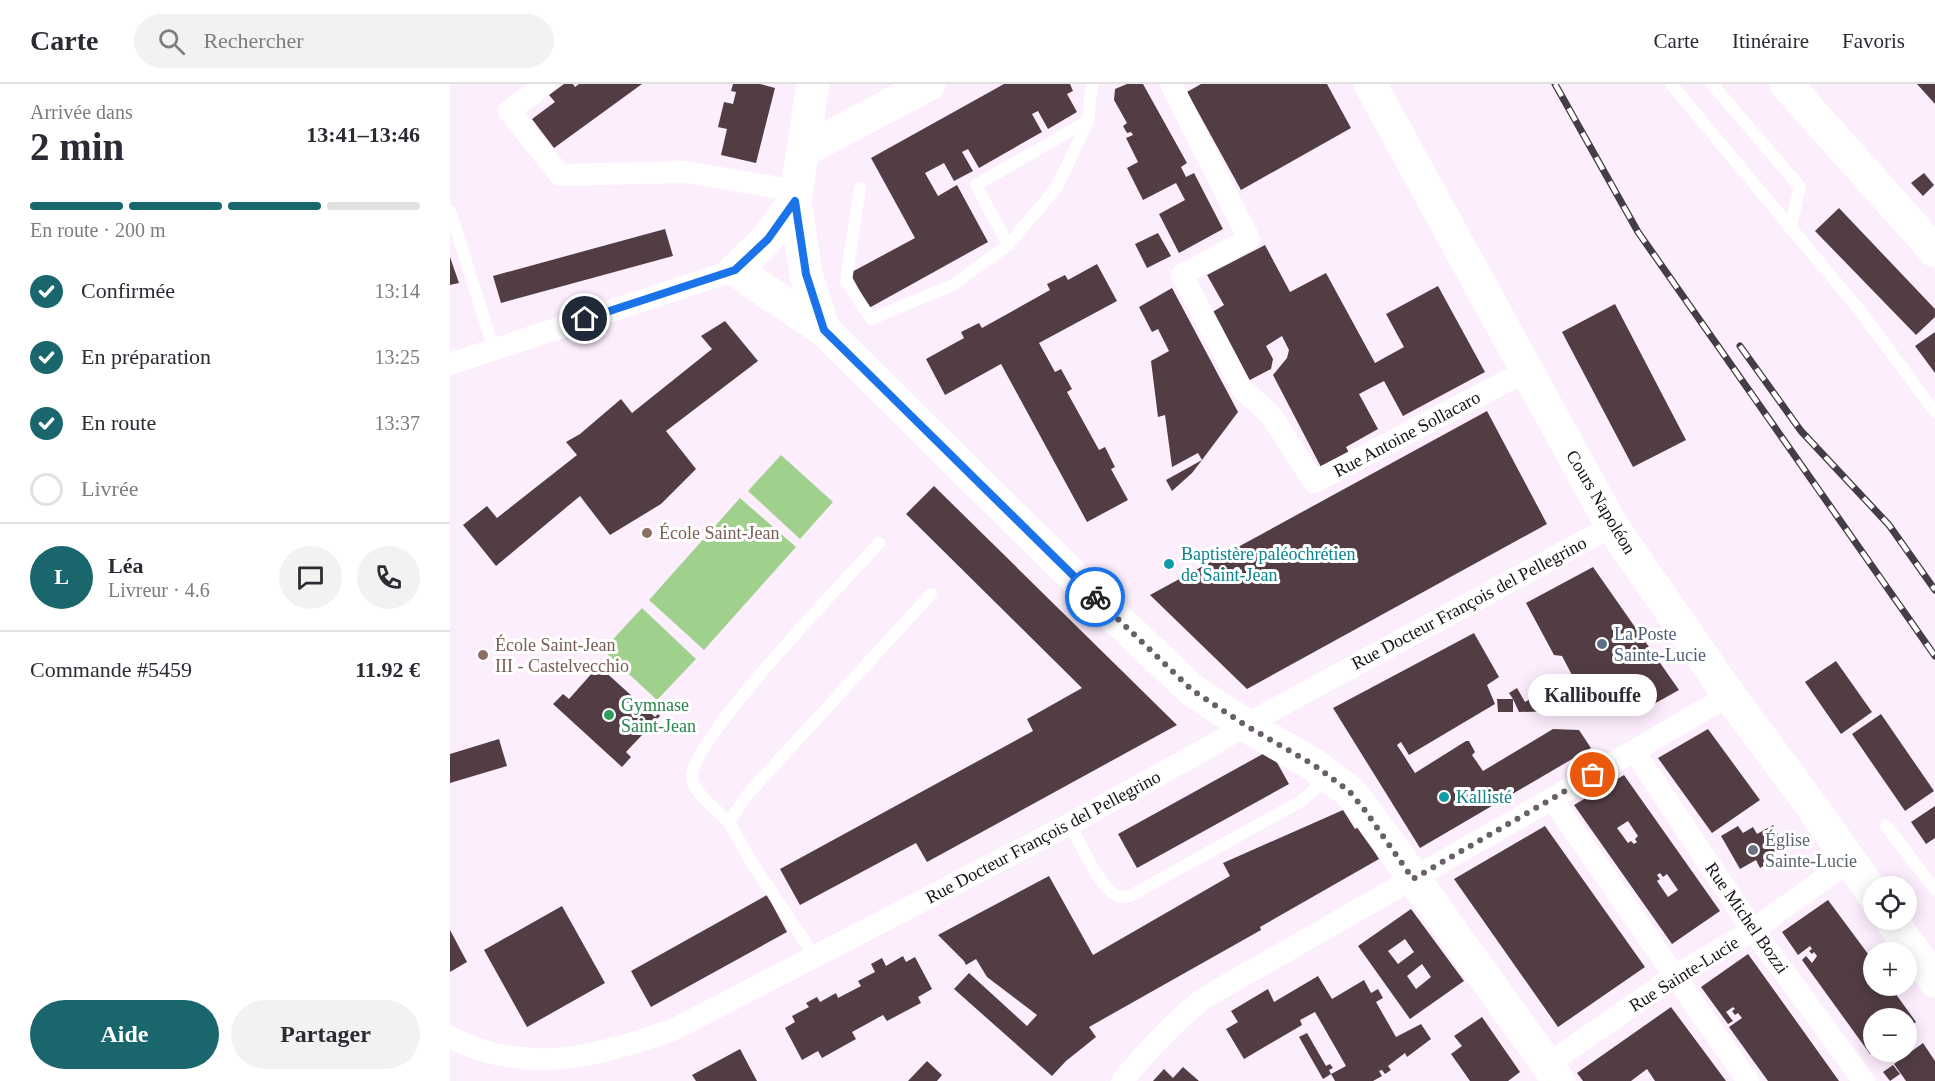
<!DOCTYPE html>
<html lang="fr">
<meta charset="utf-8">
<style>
body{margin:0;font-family:Georgia,serif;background:#f2f2f3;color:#2b2b33;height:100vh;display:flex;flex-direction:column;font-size:22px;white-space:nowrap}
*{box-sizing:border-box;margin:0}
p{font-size:20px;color:#7c7c81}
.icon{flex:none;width:33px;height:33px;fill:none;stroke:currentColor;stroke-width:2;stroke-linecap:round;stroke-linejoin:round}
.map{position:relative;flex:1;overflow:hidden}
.details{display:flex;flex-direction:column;background:#fff;width:450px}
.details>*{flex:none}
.controls{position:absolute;left:1413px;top:792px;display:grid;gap:12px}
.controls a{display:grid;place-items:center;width:54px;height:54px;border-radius:50%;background:#fff;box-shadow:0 3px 15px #0003;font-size:30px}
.pin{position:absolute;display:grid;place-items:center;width:51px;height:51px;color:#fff;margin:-26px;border:3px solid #fff;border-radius:50%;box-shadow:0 2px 6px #0007}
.courier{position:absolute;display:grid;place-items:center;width:60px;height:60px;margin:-30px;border:4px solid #1a73e8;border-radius:50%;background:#fff;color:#222;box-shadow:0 2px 8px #0007}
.bubble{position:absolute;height:42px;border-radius:21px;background:#fff;box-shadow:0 3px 15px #0003;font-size:20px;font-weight:800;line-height:42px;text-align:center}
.summary em{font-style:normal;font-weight:800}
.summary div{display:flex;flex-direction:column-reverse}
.summary{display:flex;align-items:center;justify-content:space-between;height:102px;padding:0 30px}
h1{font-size:39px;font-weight:800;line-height:45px}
.bar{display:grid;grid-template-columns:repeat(4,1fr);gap:9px 6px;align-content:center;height:72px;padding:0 30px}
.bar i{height:8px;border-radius:4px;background:#e1e1e2}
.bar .on{background:#19676d}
.bar p{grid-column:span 4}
.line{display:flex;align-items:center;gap:15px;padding:0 30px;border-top:2px solid #e1e1e2}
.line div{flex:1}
.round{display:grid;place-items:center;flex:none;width:63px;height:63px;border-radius:32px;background:#f2f2f3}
ol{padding:0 30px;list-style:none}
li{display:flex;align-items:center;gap:18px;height:66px}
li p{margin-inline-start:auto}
li .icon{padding:6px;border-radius:50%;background:#19676d;color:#fff;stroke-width:4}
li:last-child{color:#7c7c81}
li i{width:33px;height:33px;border:3px solid #e1e1e2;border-radius:50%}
.button{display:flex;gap:12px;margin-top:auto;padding:12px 30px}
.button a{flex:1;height:69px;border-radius:36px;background:#19676d;color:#fff;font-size:24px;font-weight:800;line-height:69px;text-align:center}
.button a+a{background:#f2f2f3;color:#2b2b33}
header{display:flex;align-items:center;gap:36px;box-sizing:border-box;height:84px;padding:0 30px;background:#fff;border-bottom:2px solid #e1e1e2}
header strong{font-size:28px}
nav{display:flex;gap:33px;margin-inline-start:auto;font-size:21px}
.search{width:420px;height:54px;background:#f2f2f3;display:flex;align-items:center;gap:15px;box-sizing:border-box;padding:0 21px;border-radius:33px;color:#7c7c81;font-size:22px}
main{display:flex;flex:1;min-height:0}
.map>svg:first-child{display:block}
.green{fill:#9fd18d}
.building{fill:#523d44;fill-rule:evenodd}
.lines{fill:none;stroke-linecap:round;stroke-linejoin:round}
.lane{stroke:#fff;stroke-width:12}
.street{stroke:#fff;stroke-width:22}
.secondary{stroke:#fff;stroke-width:33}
.primary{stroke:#fff;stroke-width:33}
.rail-casing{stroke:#453d46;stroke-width:7}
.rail{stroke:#fff;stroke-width:4.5;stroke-dasharray:14;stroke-linecap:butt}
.done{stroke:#685f69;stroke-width:6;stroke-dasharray:0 10.8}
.route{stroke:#1a73e8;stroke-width:8}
.education-dot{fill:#8d6e63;stroke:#fff;stroke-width:2}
.culture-dot{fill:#0f9aa8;stroke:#fff;stroke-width:2}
.service-dot{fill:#5c6f8a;stroke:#fff;stroke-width:2}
.leisure-dot{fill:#2e9e5b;stroke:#fff;stroke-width:2}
.worship-dot{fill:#6b7280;stroke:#fff;stroke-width:2}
.labels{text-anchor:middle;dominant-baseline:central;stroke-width:6;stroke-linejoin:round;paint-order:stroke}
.street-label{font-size:18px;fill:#181219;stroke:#fff}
.education-label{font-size:18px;fill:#785e54;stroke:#fff;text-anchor:start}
.culture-label{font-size:18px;fill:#0d838f;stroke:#fff;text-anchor:start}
.service-label{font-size:18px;fill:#4e5e75;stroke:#fff;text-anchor:start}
.leisure-label{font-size:18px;fill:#27864d;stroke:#fff;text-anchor:start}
.worship-label{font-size:18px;fill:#5b616d;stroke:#fff;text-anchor:start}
</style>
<header>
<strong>Carte</strong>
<div class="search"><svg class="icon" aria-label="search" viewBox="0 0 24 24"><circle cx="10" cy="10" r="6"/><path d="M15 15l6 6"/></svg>Rechercher</div>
<nav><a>Carte</a><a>Itinéraire</a><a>Favoris</a></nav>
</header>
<main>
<section class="details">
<div class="summary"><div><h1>2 min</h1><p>Arrivée dans</p></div><em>13:41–13:46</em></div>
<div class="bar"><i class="on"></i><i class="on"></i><i class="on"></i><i></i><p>En route · 200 m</p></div>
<ol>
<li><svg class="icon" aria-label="check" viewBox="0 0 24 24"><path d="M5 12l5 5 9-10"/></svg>Confirmée<p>13:14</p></li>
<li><svg class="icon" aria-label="check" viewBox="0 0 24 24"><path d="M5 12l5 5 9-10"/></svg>En préparation<p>13:25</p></li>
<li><svg class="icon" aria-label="check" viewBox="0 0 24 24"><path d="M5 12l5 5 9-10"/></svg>En route<p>13:37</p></li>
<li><i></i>Livrée</li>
</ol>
<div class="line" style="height:108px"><b class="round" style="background:#19676d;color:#fff">L</b><div><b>Léa</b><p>Livreur · 4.6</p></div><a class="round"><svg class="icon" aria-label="chat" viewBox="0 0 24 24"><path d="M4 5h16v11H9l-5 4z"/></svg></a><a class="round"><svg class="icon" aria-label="phone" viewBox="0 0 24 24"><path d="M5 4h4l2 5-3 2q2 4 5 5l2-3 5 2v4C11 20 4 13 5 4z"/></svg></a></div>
<div class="line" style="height:78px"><div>Commande #5459</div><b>11.92 €</b></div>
<div class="button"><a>Aide</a><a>Partager</a></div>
</section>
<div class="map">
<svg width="1485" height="997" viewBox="0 0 1485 997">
<rect width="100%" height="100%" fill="#fdeefe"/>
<g class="green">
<polygon points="331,371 383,418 350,455 298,407"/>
<polygon points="290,414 346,463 254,566 199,516"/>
<polygon points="192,524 246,575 207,616 153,566"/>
</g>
<g class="building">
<polygon points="114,0 123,0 125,3 129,0 192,0 104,64 82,35 105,18 99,11"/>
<polygon points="283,0 310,0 325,4 306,79 271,71 277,45 268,43 274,18 283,20 286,8 281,7"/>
<polygon points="554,0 620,0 623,7 617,10 627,28 598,45 588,27 582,30 592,48 529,84 518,65 512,68 523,87 504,97 494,79 475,89 488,112 507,101 538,158 419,224 400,189 465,154 421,74"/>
<polygon points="677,0 693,0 737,79 731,83 736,93 744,89 773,145 729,169 709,130 735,116 726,99 693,116 677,84 688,78 676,54 683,51 681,48 677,49 673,42 677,39 664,16 665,5"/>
<polygon points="751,0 877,0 901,44 791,106 737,8"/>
<polygon points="1467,0 1485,0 1485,20"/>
<polygon points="1474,89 1484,101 1473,112 1461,99"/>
<polygon points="1389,124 1485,225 1485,233 1466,251 1365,147"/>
<polygon points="215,145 223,172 51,219 43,192"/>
<polygon points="708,149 721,172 697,184 685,160"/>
<polygon points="815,161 840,208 876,189 925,279 954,263 936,230 988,202 1035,288 953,332 934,297 909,310 928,345 896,363 899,369 872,385 823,291 837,274 839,266 832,252 816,262 823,275 821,285 794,299 761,229 774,221 757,191"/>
<polygon points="0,173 9,199 0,201"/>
<polygon points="647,180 667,217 589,259 605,288 611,285 622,305 617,308 649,366 655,363 665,383 661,385 678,416 637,438 551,280 495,311 476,275 514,254 511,248 529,239 532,244 600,206 597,200 615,191 618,196"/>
<polygon points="722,204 788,328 752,376 748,369 722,383 715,331 708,333 701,277 719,267 708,245 702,248 689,223"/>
<polygon points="1165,220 1236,356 1183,383 1112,248"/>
<polygon points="275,237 308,277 216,347 246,385 211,420 160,451 130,412 46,482 13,441 37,422 47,434 127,371 116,358 130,350 171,315 182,329 262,265 251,252"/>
<polygon points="1485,248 1485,289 1465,262"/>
<polygon points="1037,327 1097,440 797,605 700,511"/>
<polygon points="752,376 742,389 722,407 716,396"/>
<polygon points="484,402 727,641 477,778 466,759 350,821 330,785 583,647 577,635 632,604 456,430"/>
<polygon points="1143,483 1229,606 1193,626 1155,626 1150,618 1159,612 1154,604 1151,606 1146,600 1149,597 1146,593 1132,603 1149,626 1069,628 1063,615 1063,628 1048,628 1047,615 1063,615 1059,609 1067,604 1075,618 1122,591 1112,572 1104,571 1076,519"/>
<polygon points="1024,549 1049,593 1037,601 1045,620 959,671 951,658 947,661 965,689 1016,657 1019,657 1025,668 1022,671 1033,687 1103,645 1129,646 1141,664 970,764 883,624"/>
<polygon points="1386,577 1422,628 1391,650 1355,598"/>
<polygon points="152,578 155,580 151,584 205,633 208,630 210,632 176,668 181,673 172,683 103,620 113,610 119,615"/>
<polygon points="1431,630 1484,707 1455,727 1402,650"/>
<polygon points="1258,645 1310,716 1262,749 1208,674"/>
<polygon points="49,655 57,682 0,699 0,670"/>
<polygon points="820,666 839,700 687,784 668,750"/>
<path d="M1174,691L1270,827L1222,860L1124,721ZM1178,737L1188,752L1185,755L1187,758L1184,760L1181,757L1178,759L1167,744ZM1210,789L1213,793L1217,790L1228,806L1218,813L1207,797L1210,795L1207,791Z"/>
<polygon points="1485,722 1485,754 1476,760 1461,738"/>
<polygon points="893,726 905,745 910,742 929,775 810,843 811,846 639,943 646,953 616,977 602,992 504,905 519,889 577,942 587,931 537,893 526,875 516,881 514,877 488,851 599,792 643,871 780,792 773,779"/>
<polygon points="1323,741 1334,762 1318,771 1322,777 1310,784 1306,776 1290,785 1271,752 1288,742 1293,749 1303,743 1307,750"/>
<polygon points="1095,742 1195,883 1108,943 1004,795"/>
<polygon points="317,811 337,848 201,923 181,887"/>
<polygon points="1378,816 1424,878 1424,902 1440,902 1466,938 1456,945 1456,934 1424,934 1424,968 1420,970 1352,876 1356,872 1362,879 1367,872 1364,868 1362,870 1359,867 1362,865 1360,862 1348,871 1332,848"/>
<polygon points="112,822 155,899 77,943 34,866"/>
<path d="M961,825L1014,897L960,935L908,862ZM955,855L964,868L948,880L938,867ZM972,880L981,893L966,905L957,892Z"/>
<polygon points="0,846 17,878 0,888"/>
<polygon points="1298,870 1349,941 1389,997 1318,997 1302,975 1279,943 1292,934 1288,929 1285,931 1282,927 1285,925 1283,923 1276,928 1283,937 1278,940 1251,903"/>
<polygon points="453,872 456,878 465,873 482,905 468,913 471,919 437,937 433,931 402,948 406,955 372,974 368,967 352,976 335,944 345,938 342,932 359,923 356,919 367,913 370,918 386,909 388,914 411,902 408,897 425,888 421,880 432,874 436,882"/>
<polygon points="868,892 882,915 914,896 921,909 928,905 933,914 926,918 946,953 971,940 981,955 957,973 955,969 938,982 941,986 935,990 932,986 929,987 932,992 923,997 885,997 881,990 896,982 865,928 850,936 852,941 794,975 776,945 788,938 781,927 818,905 824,918"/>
<polygon points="1221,923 1276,997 1205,997 1197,985 1181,997 1133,997 1127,989"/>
<polygon points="1032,933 1070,988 1058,997 1020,997 1001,970 1012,962 1004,952"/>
<polygon points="857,949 876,982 880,980 883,984 879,986 881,990 873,995 849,953"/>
<polygon points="1473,959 1485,977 1485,997 1456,997 1444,980"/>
<polygon points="290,965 307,997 246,997 242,991"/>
<polygon points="477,977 492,991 487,997 458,997"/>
<polygon points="1443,981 1450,990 1440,997 1433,988"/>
<polygon points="733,983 749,997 703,997 714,985 723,994"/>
</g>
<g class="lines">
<g class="lane">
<polyline points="1221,0 1411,228 1485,328"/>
<polyline points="1262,0 1350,103 1340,145"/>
<polyline points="410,104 396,197 421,235 503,201 558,161 607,103 638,37 642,0"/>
<polyline points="0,127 44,265"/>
<polyline points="558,161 526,101 638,37"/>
<path d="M279,738C268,727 242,708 242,693C241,655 397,495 429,459"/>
<path d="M620,740C629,757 651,809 671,813C673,813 678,812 680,812L853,716L877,693"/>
<polyline points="1436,742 1485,805"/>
<polyline points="366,874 300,776 279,738 297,711 481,510"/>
</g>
<g class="street">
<polyline points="95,0 59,27 110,91 236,88 347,107"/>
<polyline points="721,0 799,155 732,191 792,305 821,331 864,398 1076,287"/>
<polyline points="0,280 285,186"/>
<polyline points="1184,667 1303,846 1414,997"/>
<polyline points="1102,715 1298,997"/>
<path d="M0,953C78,993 147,972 225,945L620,740L768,658L795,641L1162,442"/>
<polyline points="1097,981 1225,892 1303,846 1399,777"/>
<path d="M672,997C698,966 724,937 756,913L1102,715L1279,611"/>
</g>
<g class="secondary">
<polyline points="363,0 345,117 356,190 374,246"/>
<polyline points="353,67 479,0"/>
<polyline points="345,117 317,155 285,186 374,246 647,516 742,606 795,641 864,681 899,707 914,725 1109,997"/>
</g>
<g class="primary">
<polyline points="920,0 1162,442 1279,611 1363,724 1424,811"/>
<polyline points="1336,0 1485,167"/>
<polyline points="1441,836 1485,897"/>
</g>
<g class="rail-casing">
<g id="rail">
<polyline points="1105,0 1188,148 1485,572"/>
<polyline points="1290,262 1351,347 1439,441 1485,506"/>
</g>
</g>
<use href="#rail" class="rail"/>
</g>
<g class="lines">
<polyline class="done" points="645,513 742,606 795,641 864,681 899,707 914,725 963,795 1143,691"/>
<polyline class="route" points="135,235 285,186 318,155 345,117 356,190 374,246 645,513"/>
</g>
<g class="education-dot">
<circle cx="197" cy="449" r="6"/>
<circle cx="33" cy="571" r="6"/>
</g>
<g class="culture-dot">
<circle cx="719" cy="480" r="6"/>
<circle cx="994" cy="713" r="6"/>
</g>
<circle class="service-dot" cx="1152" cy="560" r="6"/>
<circle class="leisure-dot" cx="159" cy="631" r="6"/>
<circle class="worship-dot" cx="1303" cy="766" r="6"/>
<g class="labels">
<g class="street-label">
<text transform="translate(957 350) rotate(-28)">Rue Antoine Sollacaro</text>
<text transform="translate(1151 418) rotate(59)">Cours Napoléon</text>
<text transform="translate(1019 519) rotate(-28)">Rue Docteur François del Pellegrino</text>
<text transform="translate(593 753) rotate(-28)">Rue Docteur François del Pellegrino</text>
<text transform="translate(1297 834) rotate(55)">Rue Michel Bozzi</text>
<text transform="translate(1234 890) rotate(-32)">Rue Sainte-Lucie</text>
</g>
<g class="education-label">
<text x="209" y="449">École Saint-Jean</text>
<text x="45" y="561">École Saint-Jean<tspan x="45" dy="21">III - Castelvecchio</tspan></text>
</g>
<g class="culture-label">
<text x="731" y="470">Baptistère paléochrétien<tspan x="731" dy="21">de Saint-Jean</tspan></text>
<text x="1006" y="713">Kallisté</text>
</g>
<g class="service-label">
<text x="1164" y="550">La Poste<tspan x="1164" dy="21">Sainte-Lucie</tspan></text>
</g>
<g class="leisure-label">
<text x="171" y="621">Gymnase<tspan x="171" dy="21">Saint-Jean</tspan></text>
</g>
<g class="worship-label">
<text x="1315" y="756">Église<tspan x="1315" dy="21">Sainte-Lucie</tspan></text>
</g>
</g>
</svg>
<div class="controls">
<a><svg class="icon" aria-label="locate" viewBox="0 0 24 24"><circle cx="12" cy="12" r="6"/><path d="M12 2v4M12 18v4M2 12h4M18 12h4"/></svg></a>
<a>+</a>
<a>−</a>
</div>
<div class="pin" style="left:1143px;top:691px;background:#ea580c"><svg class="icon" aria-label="bag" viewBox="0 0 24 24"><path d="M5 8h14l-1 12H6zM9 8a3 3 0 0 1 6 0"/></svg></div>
<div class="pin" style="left:135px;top:235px;background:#1f2937"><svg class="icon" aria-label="home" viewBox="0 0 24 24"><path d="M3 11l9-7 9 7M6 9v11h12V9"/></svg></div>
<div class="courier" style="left:645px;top:513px"><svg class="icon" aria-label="bike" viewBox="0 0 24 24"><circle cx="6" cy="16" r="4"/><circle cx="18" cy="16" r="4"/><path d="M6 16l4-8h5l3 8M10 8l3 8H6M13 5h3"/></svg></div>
<div class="bubble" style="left:1078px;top:590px;width:129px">Kallibouffe</div>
</div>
</main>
